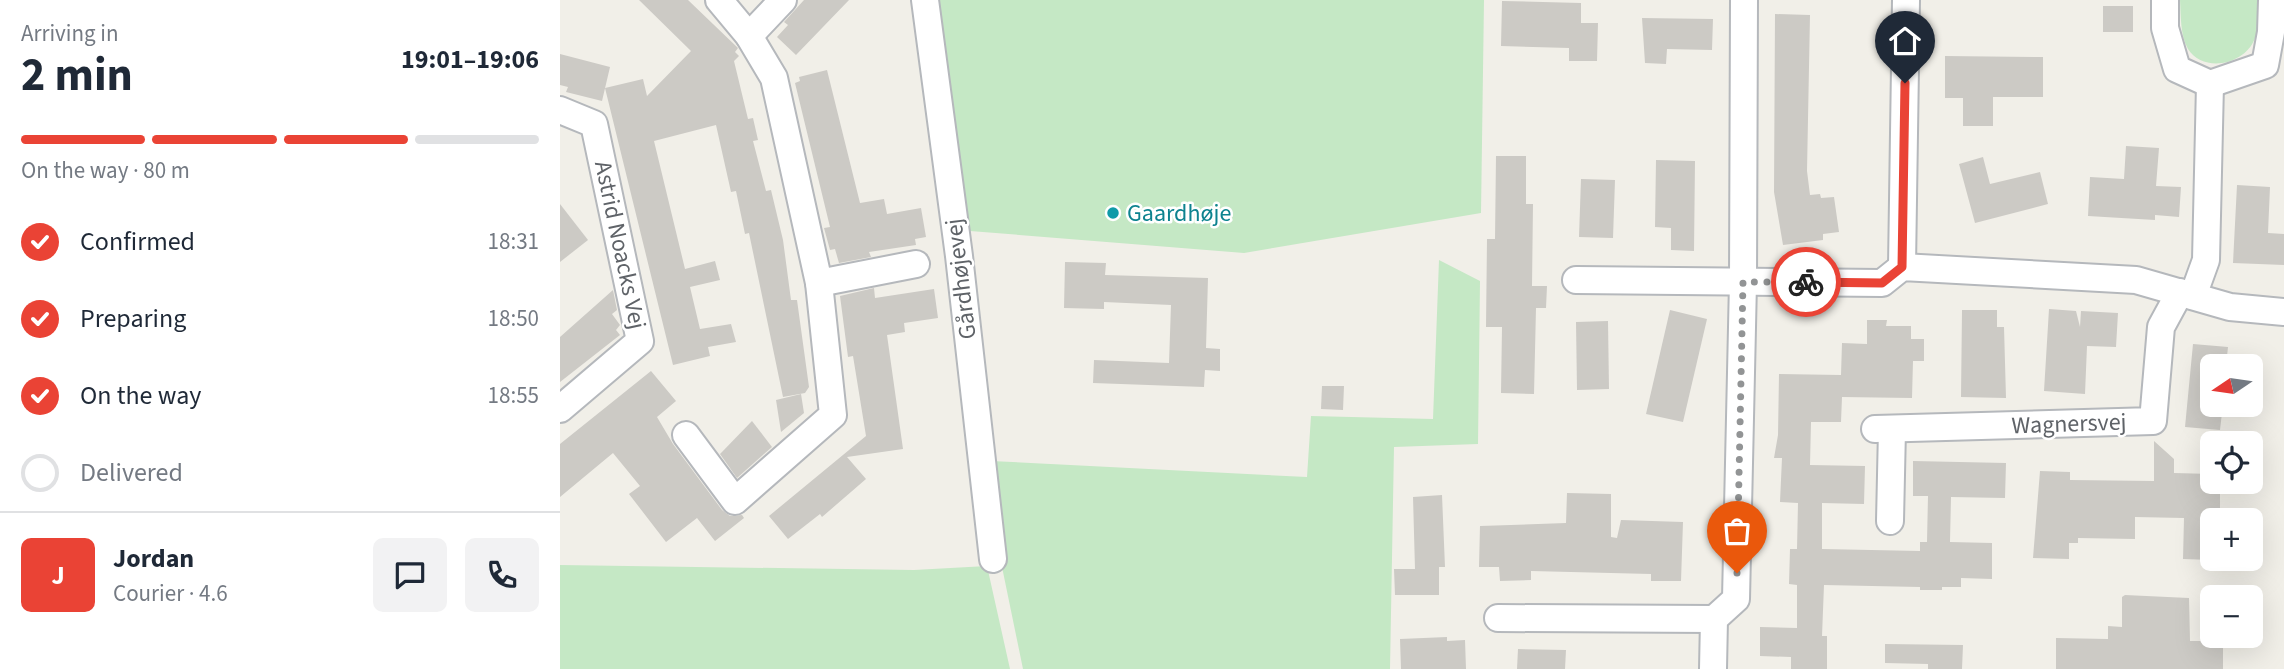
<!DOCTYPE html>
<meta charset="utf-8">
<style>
body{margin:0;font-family:"Source Sans 3",sans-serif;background:#f2f2f3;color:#1f2937;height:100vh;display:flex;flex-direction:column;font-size:26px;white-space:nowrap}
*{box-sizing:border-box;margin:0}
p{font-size:23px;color:#747a83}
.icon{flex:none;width:38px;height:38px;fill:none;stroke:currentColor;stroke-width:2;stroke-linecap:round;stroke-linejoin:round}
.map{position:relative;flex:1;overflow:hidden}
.panel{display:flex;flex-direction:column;background:#fff;width:560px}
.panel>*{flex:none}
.needle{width:46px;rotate:257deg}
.controls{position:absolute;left:1640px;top:354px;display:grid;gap:14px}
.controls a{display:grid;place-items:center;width:63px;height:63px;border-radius:10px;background:#fff;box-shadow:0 7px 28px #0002;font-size:35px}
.pin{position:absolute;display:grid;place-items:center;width:60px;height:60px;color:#fff;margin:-72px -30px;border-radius:50% 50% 50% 0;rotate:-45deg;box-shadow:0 0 7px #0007}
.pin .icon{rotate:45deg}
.courier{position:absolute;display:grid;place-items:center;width:70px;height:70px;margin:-35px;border:5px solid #ea4335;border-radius:50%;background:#fff;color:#222;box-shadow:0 2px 9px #0007}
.overview em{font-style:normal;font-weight:700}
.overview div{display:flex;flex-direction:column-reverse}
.overview{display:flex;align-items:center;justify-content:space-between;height:119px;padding:0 21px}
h1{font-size:46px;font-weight:700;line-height:52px}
.bar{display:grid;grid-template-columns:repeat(4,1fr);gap:10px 7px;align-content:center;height:84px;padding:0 21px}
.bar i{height:9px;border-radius:5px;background:#e0e1e3}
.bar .current{background:#ea4335}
.bar p{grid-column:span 4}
.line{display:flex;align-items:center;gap:18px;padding:0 21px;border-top:2px solid #e0e1e3}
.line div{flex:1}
.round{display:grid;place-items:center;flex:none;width:74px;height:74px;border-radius:10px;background:#f2f2f3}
ol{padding:0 21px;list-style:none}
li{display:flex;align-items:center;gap:21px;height:77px}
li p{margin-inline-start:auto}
li .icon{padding:7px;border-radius:50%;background:#ea4335;color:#fff;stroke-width:4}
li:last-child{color:#747a83}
li i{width:38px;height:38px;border:4px solid #e0e1e3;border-radius:50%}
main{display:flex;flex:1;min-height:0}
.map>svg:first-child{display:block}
.green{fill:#c5e8c5}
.building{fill:#cccac5}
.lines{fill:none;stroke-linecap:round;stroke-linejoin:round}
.street-casing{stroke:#b5b8bc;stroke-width:30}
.street{stroke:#fff;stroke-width:26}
.done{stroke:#929495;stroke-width:7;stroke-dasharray:0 12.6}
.route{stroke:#ea4335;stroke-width:9}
.culture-dot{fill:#0f9aa8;stroke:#fff;stroke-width:2.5}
.labels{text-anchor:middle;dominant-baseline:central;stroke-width:5;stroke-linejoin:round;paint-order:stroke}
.culture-label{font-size:24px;fill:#0d838f;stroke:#fff;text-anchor:start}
.street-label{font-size:24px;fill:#5f6368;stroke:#fff}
</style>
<main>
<section class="panel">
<div class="overview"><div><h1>2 min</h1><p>Arriving in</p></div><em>19:01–19:06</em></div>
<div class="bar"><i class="current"></i><i class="current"></i><i class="current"></i><i></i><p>On the way · 80 m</p></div>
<ol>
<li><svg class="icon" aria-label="check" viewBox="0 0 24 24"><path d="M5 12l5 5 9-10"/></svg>Confirmed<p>18:31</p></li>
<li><svg class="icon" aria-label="check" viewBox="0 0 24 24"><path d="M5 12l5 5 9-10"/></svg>Preparing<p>18:50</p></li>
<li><svg class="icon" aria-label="check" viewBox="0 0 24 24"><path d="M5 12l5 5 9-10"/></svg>On the way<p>18:55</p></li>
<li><i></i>Delivered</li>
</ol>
<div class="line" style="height:126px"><b class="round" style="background:#ea4335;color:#fff">J</b><div><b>Jordan</b><p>Courier · 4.6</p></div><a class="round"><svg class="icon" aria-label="chat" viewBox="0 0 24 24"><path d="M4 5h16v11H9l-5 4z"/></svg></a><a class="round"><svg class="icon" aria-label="phone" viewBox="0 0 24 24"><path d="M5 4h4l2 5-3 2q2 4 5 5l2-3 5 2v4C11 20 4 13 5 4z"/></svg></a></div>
</section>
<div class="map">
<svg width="1724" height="669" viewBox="0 0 1724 669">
<rect width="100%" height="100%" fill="#f1efe8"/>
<g class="green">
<polygon points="379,0 924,0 921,213 684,253 410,231"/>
<path d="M1620,0H1699C1699,12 1699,27 1695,38C1686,64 1644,74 1628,49C1620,35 1621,15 1620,0Z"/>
<polygon points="879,260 920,281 918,444 834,447 830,669 463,669 442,567 431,461 747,477 751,416 873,419"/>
<polygon points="0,565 354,570 427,566 450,669 0,669"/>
</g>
<g class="building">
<polygon points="79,0 128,0 178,48 175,52 179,56 174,61 188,119 193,118 198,140 193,141 206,191 211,190 223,240 231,300 237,300 249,387 245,393 223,397 189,233 185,234 176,191 171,192 156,125 94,141 125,269 155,261 160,280 130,287 140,329 171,324 176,342 148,347 150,356 113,365 45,88 83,79 87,96 131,51"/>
<polygon points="244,0 289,0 236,55 217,37 228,25 224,22"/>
<polygon points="942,1 1021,3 1021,23 1038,23 1037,61 1009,61 1009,48 941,46"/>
<rect x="1543" y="6" width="30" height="26"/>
<polygon points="1215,14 1250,15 1247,171 1250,195 1260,194 1261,198 1274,197 1279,232 1263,234 1263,240 1223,245 1214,192"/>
<polygon points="1082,18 1153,19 1152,50 1107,49 1106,64 1085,63"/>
<polygon points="0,54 50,67 42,101 6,92 8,87 0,85"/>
<polygon points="1385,56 1483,57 1483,97 1433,97 1433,126 1403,126 1403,98 1385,98"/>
<polygon points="267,70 300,203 324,199 327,214 361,208 366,237 355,239 356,245 309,252 311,257 279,263 275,249 270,250 264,228 270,227 235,83 240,81 239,77"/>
<polygon points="1566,146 1599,148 1596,186 1621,187 1619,217 1595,215 1595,220 1528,216 1530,177 1564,179"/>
<polygon points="936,156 966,156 966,204 973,204 972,286 987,286 986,308 976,308 974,394 941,393 942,327 926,327 927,239 935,239"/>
<polygon points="1423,157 1430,184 1480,172 1488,204 1415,223 1399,164"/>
<polygon points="1096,160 1135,161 1134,251 1111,250 1111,228 1095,227"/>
<polygon points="1021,179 1055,180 1053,238 1019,237"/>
<polygon points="1677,185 1710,187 1708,233 1724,234 1724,265 1673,263"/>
<polygon points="0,204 28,240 0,262"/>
<polygon points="505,262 546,263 545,275 648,278 646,348 660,349 660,371 645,370 644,387 533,383 534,360 609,363 611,305 544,302 544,309 504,308"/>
<polygon points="314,288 315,298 374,289 378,318 344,323 345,332 327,335 343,449 287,457 306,479 262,517 260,514 228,539 209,516 306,436 293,356 288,357 280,296"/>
<polygon points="53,290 57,310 52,314 60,325 56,330 60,335 0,382 0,337"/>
<polygon points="1489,309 1516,311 1520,327 1521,311 1558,313 1556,347 1527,346 1525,394 1484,391"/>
<polygon points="1110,310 1147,319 1123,422 1086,414"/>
<polygon points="1402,310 1437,310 1437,327 1444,327 1446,398 1401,397"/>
<polygon points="1307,320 1327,320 1326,326 1351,326 1351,339 1364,339 1364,361 1353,361 1352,398 1282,397 1281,422 1251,422 1250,465 1305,466 1304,504 1262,503 1262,549 1360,551 1360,542 1367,542 1368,496 1353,496 1353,461 1446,463 1445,498 1391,497 1390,542 1432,543 1432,579 1401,578 1401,587 1382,587 1382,590 1360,590 1360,587 1264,585 1262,636 1267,636 1267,669 1231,669 1231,657 1200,656 1200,627 1237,628 1237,585 1229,584 1230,549 1237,549 1238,503 1220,502 1222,458 1214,458 1218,435 1219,374 1281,375 1282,343 1307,344"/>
<polygon points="1048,321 1049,389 1017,390 1016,322"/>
<polygon points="1633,344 1668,347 1666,366 1652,366 1652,404 1663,404 1660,430 1625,427"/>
<polygon points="91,371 116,401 97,417 113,444 162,510 170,516 182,515 184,518 155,541 137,518 106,542 69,494 80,486 53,453 0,497 0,444"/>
<polygon points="762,386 784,386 783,410 761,409"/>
<polygon points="241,394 244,413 221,432 216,400"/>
<polygon points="192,421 212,447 177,478 160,454"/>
<polygon points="1594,441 1614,459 1614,473 1652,474 1652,481 1660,481 1660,520 1652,520 1652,560 1623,559 1624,518 1575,517 1575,539 1518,538 1518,543 1509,543 1509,559 1473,558 1480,471 1510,472 1510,480 1594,481"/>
<polygon points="1007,493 1051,494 1051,537 1057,538 1061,520 1123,522 1121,581 1091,581 1091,574 971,571 971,580 940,581 939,567 919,567 920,526 1006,523"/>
<polygon points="882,495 885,567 879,567 879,595 835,595 834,569 855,569 853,497"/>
<polygon points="1565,595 1629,598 1630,641 1663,641 1663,669 1496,669 1496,638 1548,639 1548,626 1562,627 1562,597"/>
<polygon points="887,637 887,641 905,640 906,669 841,669 840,639"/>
<polygon points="1325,644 1403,645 1402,669 1368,669 1368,664 1325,663"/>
<polygon points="958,649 1006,650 1005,669 957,669"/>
</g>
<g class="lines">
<g class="street-casing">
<g id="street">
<polyline points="365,0 399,256 433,559"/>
<polyline points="1605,0 1605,28 1617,69 1650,84 1705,65 1711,32 1712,0"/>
<polyline points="189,36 223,0"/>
<polyline points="0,110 34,124 80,341 0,409"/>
<polyline points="1342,267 1346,0"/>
<polyline points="1016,280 1322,283 1342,267 1576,280 1670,307 1724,312"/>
<polyline points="259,283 356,264"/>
<polyline points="1633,296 1646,260 1650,84"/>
<polyline points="1315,429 1593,421 1601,327 1620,292"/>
<polyline points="126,435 175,501 273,415 259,283 214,78 189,36 159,0"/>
<polyline points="1330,521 1332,429"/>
<polyline points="938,618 1154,619"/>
<polyline points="1153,669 1154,619 1176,599 1183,282 1184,0"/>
</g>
</g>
<use href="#street" class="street"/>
</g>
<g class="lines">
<polyline class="done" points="1177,573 1183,282 1246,282"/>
<polyline class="route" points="1246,282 1322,283 1342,267 1345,83"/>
</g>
<circle class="culture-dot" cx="553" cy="213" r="7"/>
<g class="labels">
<g class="culture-label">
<text x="567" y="213">Gaardhøje</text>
</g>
<g class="street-label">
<text transform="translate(60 245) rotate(78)">Astrid Noacks Vej</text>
<text transform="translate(401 279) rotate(-97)">Gårdhøjevej</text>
<text transform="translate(1509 424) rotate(-2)">Wagnersvej</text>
</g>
</g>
</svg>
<div class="controls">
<a><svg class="needle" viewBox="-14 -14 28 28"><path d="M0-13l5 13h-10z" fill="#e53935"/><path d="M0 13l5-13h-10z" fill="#747a83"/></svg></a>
<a><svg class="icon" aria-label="locate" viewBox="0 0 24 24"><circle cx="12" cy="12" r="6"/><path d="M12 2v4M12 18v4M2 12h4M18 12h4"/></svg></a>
<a>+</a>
<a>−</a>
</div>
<div class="pin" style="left:1177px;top:573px;background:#ea580c"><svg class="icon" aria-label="bag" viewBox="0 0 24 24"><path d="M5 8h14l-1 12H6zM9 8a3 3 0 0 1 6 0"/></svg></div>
<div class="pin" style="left:1345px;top:83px;background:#1f2937"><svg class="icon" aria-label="home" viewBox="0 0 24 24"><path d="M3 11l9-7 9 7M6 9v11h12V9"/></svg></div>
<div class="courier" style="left:1246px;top:282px"><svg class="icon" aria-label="bike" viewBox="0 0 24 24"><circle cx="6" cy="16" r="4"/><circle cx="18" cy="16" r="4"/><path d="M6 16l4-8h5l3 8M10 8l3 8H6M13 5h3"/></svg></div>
</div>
</main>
